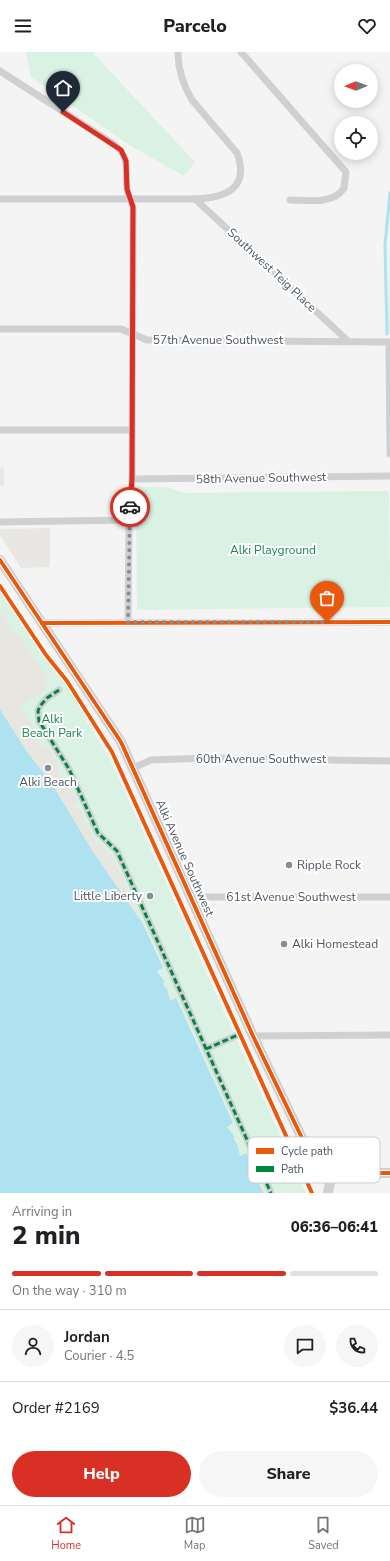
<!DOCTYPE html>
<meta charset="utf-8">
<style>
body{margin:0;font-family:"Nunito Sans",sans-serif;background:#f6f6f6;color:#202124;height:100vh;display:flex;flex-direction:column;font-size:15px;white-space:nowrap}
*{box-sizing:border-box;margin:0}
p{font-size:13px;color:#757577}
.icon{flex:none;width:22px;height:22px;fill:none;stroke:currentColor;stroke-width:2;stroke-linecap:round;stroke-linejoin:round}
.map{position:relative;height:1141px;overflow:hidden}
.drawer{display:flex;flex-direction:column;background:#fff;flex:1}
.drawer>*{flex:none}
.needle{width:26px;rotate:269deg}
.tools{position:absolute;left:334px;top:12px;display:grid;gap:8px}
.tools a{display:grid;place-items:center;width:44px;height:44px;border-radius:50%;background:#fff;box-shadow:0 2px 10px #0003;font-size:20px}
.pin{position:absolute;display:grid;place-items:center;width:34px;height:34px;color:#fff;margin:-41px -17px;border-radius:50% 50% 50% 0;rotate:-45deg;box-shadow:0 0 4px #0007}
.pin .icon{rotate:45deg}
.courier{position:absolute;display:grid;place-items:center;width:40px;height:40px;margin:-20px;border:3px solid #d93025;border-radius:50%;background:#fff;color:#222;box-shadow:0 1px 5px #0007}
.headline em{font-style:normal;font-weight:800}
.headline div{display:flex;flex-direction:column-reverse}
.headline{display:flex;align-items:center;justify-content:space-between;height:68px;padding:0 12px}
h1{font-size:26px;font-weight:800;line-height:30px}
.bar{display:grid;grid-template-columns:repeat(4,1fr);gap:6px 4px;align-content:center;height:48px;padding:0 12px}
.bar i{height:5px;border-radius:3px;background:#e0e0e0}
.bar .on{background:#d93025}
.bar p{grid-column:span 4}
.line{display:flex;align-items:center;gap:10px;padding:0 12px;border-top:1px solid #e0e0e0}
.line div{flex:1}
.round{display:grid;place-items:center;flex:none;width:42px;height:42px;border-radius:21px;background:#f6f6f6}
.primary-button{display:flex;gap:8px;margin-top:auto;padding:8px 12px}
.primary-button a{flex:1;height:46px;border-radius:24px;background:#d93025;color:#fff;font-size:16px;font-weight:800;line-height:46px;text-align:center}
.primary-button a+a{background:#f6f6f6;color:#202124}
header{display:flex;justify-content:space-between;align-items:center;height:52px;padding:0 12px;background:#fff;font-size:18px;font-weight:800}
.tab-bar{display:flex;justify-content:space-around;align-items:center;height:56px;border-top:1px solid #e0e0e0;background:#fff;font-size:11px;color:#757577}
.tab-bar a{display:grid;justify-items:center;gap:2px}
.tab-bar .on{color:#d93025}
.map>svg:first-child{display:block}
.commercial{fill:#e8e7e3}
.green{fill:#d9f2e3}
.sand{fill:#e7e6e1}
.water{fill:#aee2f0}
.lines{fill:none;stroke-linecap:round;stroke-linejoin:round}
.stream{stroke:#aee2f0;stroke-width:3}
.street{stroke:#ced0d2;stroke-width:7}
.secondary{stroke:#ced0d4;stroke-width:10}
.quiet{stroke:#00873e;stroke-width:3;stroke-dasharray:6 3;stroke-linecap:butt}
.cycleway-casing{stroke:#fff;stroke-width:6}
.cycleway{stroke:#e8590c;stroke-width:4}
.done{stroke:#868d94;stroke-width:4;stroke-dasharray:0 7.2}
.route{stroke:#d93025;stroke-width:5}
.poi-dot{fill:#868d94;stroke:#fff;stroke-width:1.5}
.labels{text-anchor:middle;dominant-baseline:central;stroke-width:4;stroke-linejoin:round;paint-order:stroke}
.street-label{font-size:12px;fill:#4a5661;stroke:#fff}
.park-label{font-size:12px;fill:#17864f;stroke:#fff}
.poi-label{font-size:12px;fill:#4a5661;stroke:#fff;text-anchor:start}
.key{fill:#fff;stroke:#c9ccd0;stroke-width:1}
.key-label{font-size:11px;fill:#4a5661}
</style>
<header><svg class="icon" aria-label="menu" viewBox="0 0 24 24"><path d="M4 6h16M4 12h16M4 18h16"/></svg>Parcelo<svg class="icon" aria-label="heart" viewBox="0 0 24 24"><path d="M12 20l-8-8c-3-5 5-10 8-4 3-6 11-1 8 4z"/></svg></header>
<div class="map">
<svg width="390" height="1141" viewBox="0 0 390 1141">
<rect width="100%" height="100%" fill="#f4f4f4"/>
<g class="commercial">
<polygon points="4,415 4,434 0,434 0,416"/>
<polygon points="50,476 50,515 21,516 0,483 0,477"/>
</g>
<g class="green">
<polygon points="26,0 92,0 195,110 184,124 131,94 31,25"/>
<polygon points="390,164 390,280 388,280"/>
<polygon points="136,435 166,435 185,441 389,439 390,555 137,558"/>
<polygon points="0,540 43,605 58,620 88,667 86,668 110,707 306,1141 263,1141 246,1101 240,1104 237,1091 236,1092 233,1086 234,1085 227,1074 233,1072 170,949 167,936 166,937 163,931 165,930 0,657"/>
</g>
<polygon class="sand" points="0,559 16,583 18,582 48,626 44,632 46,638 20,655 42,688 38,690 41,695 45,692 57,709 59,723 69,732 78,751 73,753 75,758 80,756 93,786 112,804 163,916 157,919 165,930 163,931 165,936 167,936 170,949 176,946 233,1071 227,1075 235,1085 233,1086 236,1091 237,1091 240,1104 246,1101 265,1141 228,1141 50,729 27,700 0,657"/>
<polygon class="water" points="0,657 27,700 50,729 93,800 143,872 163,916 157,919 165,930 163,931 165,936 167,936 170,949 176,946 233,1071 227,1075 235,1085 233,1086 236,1091 237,1091 240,1104 246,1101 263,1141 0,1141"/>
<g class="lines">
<polyline class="stream" points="387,282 385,193 390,141"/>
<g class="street">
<path d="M241,0L346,120L344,136C333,153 307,148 290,148"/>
<path d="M0,19L115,93C132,108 124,118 127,137C128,143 131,149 133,155L132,427L129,468L128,571"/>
<path d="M0,147H195C226,146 250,136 237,101L192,48C183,33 178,19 178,0"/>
<polyline points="195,147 348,289"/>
<polyline points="0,277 121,277 147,288 389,290 390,402"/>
<polyline points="0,378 132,378"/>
<polyline points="132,427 390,424"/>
<polyline points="0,470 129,468"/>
<polyline points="42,571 390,570"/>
<polyline points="59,638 47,646 40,654 38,659 39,669 69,717 98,781 117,799 271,1141"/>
<polyline points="133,716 151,708 208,706 390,709"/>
<polyline points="192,845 390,845"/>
<polyline points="253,984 390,983"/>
<polyline points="206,997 240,982"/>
</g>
<g class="secondary">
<polyline points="0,508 121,690 253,984 314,1111 322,1117 332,1121 390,1121"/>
<polyline points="328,1141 332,1121"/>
</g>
<g class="quiet">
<polyline points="59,638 47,646 40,654 38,659 39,669 69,717 98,781 117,799 271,1141"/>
<polyline points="206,997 240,982"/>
</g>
<g class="cycleway-casing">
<g id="cycleway">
<polyline points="0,508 121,690 253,984 314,1111 322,1117 332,1121 390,1121"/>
<polyline points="0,534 46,603 67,629 112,700 312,1141"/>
<polyline points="42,571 390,570"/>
</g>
</g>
<use href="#cycleway" class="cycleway"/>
</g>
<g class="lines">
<polyline class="done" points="130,455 128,570 327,570"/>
<polyline class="route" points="63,60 121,98 126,109 127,137 133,155 132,427 130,455"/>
</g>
<g class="poi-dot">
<circle cx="48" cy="716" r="4"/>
<circle cx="289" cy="813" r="4"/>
<circle cx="150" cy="844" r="4"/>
<circle cx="284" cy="892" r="4"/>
</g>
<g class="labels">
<g class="street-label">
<text transform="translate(272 218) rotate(43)">Southwest Teig Place</text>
<text x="218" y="288">57th Avenue Southwest</text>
<text transform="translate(261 426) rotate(-1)">58th Avenue Southwest</text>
<text x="261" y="707">60th Avenue Southwest</text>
<text transform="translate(185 806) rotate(66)">Alki Avenue Southwest</text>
<text x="291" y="845">61st Avenue Southwest</text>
</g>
<g class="park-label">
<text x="273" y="498">Alki Playground</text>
<text x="52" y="667">Alki<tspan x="52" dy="14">Beach Park</tspan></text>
</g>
<g class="poi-label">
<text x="48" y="730" text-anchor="middle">Alki Beach</text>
<text x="297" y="813">Ripple Rock</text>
<text x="142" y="844" text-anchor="end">Little Liberty</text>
<text x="292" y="892">Alki Homestead</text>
</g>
</g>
<rect x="248" y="1085" width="132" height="46" rx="6" class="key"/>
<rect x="256" y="1096" width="18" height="6" fill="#e8590c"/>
<rect x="256" y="1114" width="18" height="6" fill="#00873e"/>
<g class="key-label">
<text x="281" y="1103">Cycle path</text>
<text x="281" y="1121">Path</text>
</g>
</svg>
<div class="tools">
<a><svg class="needle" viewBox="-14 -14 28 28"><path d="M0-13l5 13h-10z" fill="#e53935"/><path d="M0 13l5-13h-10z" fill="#757577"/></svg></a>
<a><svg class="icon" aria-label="locate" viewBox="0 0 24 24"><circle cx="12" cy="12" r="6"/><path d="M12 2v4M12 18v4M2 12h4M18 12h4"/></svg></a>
</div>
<div class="pin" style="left:327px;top:570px;background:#ea580c"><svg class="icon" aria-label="bag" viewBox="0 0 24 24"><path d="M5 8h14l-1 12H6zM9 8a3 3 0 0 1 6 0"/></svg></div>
<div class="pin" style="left:63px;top:60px;background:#1f2937"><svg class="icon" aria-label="home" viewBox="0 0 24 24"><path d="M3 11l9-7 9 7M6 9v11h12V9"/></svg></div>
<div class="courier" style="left:130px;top:455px"><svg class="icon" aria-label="car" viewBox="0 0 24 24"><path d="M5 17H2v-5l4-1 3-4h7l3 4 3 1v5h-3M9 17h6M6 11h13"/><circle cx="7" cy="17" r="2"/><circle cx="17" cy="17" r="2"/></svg></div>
</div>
<section class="drawer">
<div class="headline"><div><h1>2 min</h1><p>Arriving in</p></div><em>06:36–06:41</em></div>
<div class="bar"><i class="on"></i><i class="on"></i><i class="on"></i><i></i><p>On the way · 310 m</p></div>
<div class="line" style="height:72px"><a class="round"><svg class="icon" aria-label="person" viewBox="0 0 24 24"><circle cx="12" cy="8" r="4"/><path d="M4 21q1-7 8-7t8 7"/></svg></a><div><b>Jordan</b><p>Courier · 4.5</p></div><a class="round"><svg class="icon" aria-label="chat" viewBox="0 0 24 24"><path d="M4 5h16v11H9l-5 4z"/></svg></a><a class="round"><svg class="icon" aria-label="phone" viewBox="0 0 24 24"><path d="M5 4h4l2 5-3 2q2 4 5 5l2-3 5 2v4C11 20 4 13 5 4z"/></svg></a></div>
<div class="line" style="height:52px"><div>Order #2169</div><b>$36.44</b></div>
<div class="primary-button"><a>Help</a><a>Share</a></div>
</section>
<nav class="tab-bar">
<a class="on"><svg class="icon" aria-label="home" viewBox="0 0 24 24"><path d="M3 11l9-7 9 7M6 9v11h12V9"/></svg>Home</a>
<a><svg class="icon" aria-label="map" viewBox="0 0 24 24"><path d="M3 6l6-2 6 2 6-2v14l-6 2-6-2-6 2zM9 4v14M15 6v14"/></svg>Map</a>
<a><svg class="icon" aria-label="saved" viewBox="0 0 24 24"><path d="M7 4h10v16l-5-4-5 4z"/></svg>Saved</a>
</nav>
